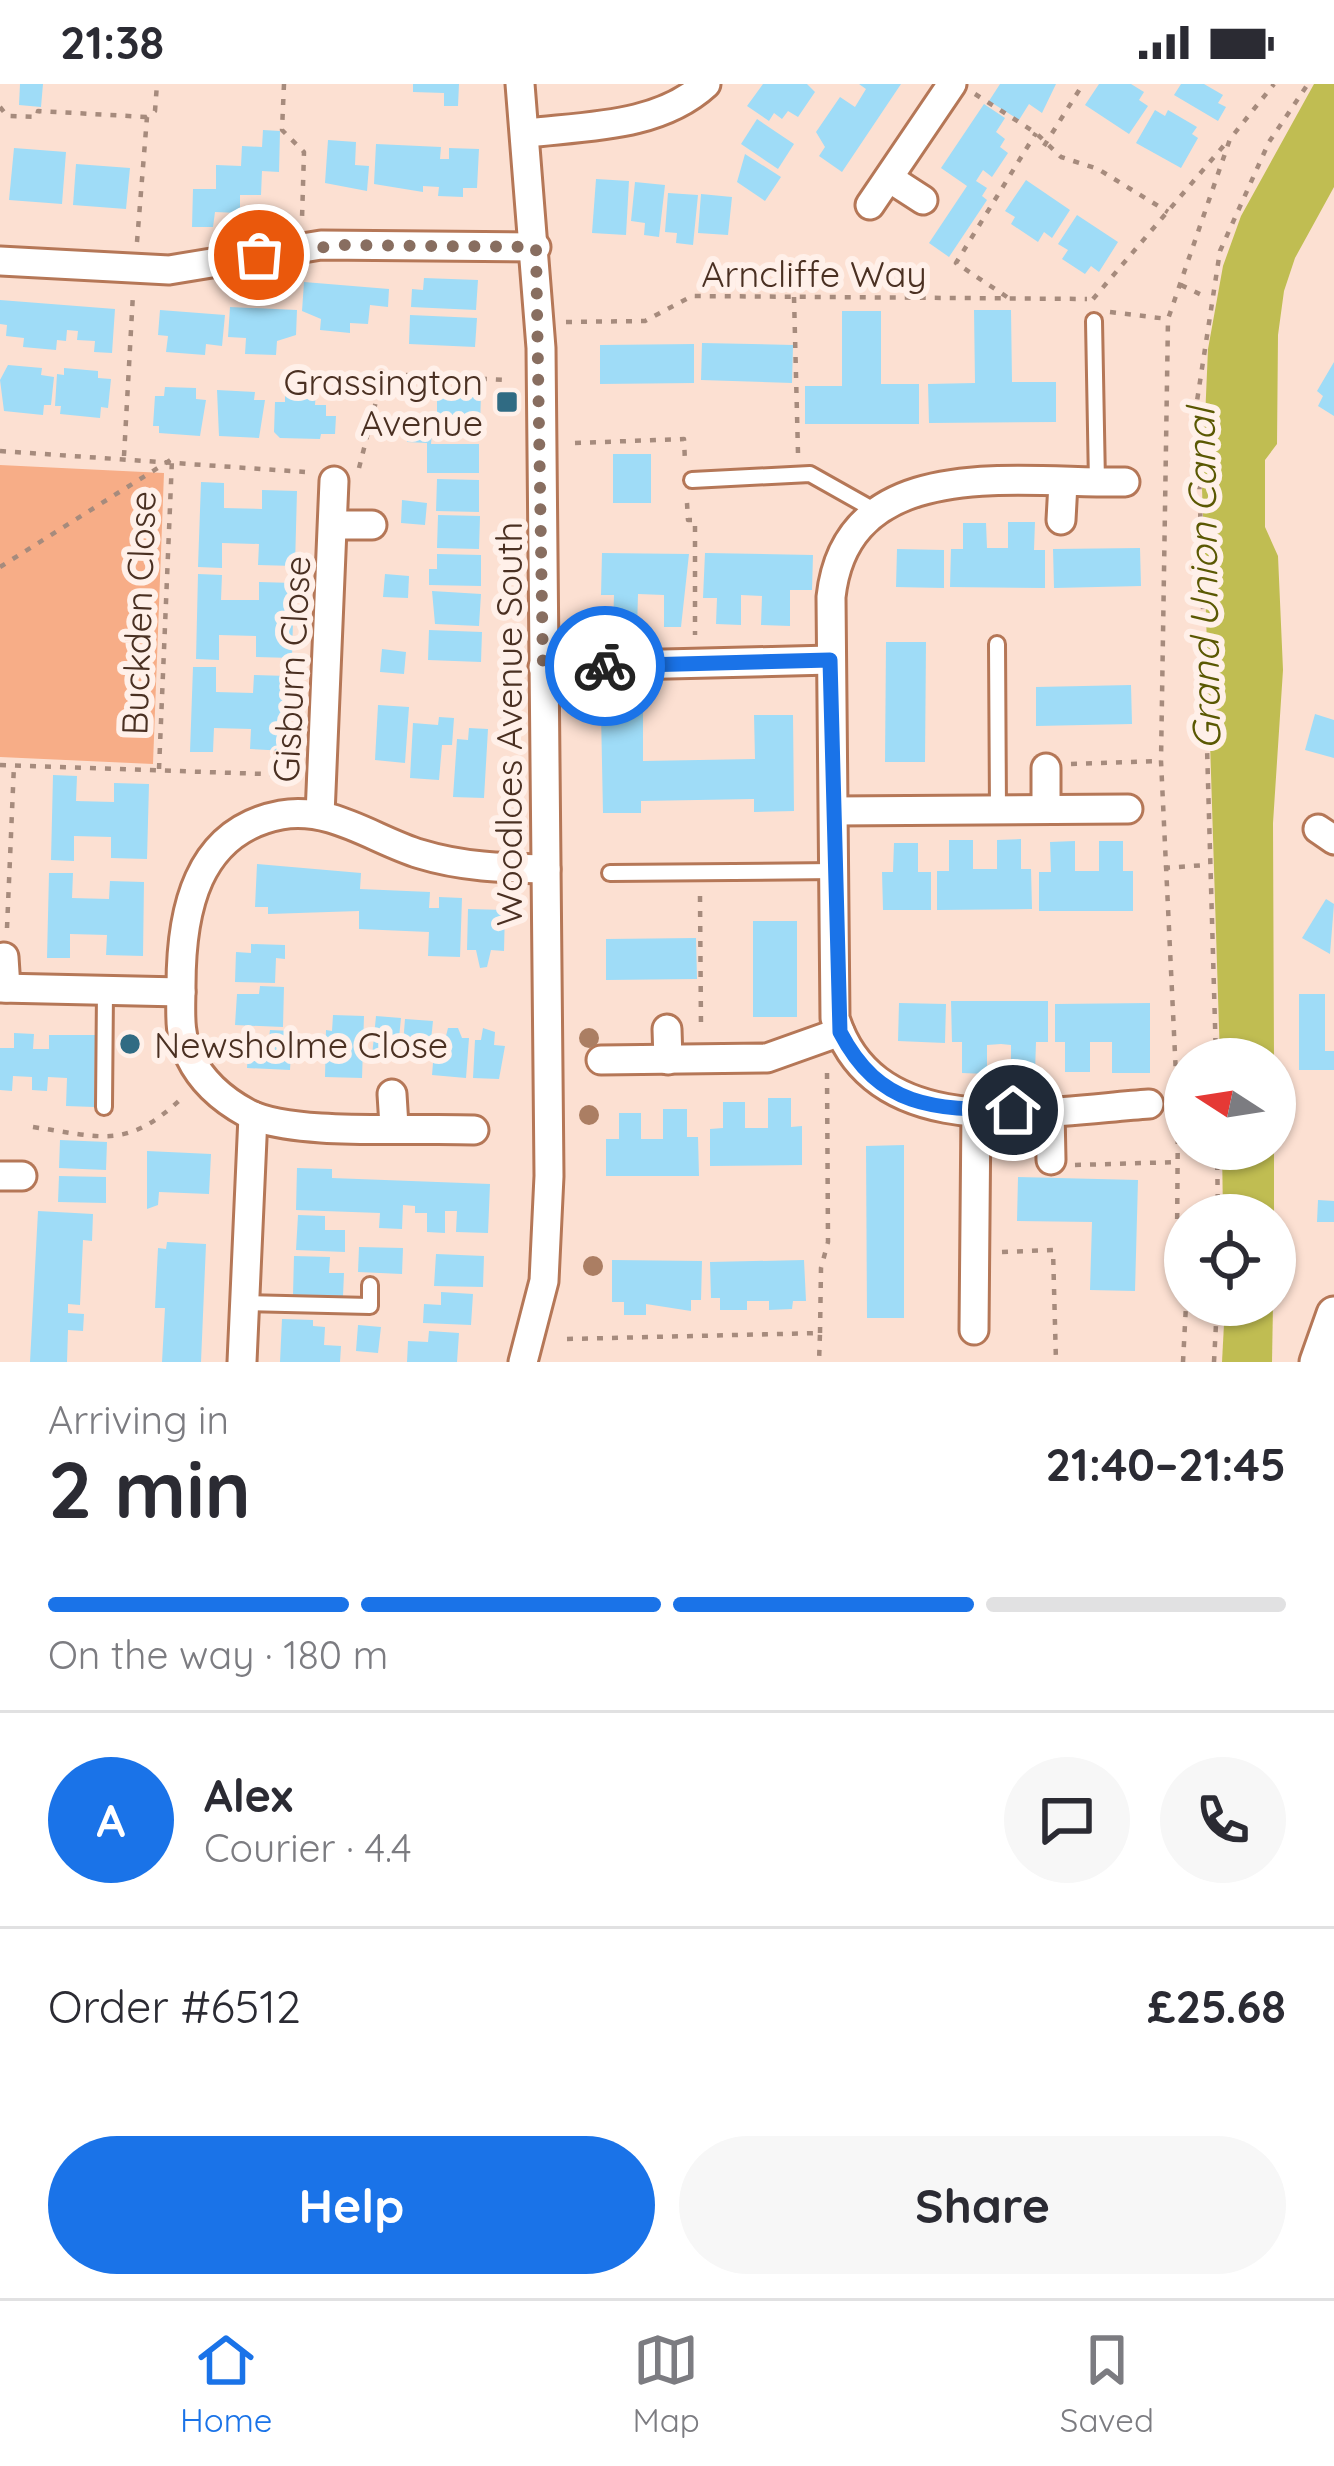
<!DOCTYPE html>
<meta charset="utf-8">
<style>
body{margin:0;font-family:Quicksand,sans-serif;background:#f7f7f7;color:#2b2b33;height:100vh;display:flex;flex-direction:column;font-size:45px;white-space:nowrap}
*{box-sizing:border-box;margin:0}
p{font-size:39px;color:#7c7c81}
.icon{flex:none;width:66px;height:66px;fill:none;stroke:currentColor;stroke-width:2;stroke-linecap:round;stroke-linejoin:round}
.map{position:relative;height:1278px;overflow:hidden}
.side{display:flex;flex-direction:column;background:#fff;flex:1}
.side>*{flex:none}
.needle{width:78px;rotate:282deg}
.buttons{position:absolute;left:1164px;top:954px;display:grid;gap:24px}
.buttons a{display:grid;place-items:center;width:132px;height:132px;border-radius:50%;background:#fff;box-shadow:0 3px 9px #0004;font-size:60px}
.pin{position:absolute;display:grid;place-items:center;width:102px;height:102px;color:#fff;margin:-51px;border:6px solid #fff;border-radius:50%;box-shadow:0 3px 12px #0007}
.courier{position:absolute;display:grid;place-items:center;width:120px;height:120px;margin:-60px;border:9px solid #1a73e8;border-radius:50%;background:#fff;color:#222;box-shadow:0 3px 15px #0007}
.overview em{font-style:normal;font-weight:800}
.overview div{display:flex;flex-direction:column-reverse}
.overview{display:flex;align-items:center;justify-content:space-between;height:204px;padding:0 48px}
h1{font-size:78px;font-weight:800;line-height:90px}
.bar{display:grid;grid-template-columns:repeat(4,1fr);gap:18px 12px;align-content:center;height:144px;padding:0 48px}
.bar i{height:15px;border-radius:9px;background:#e1e1e2}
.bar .active{background:#1a73e8}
.bar p{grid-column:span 4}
.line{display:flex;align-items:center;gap:30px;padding:0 48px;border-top:3px solid #e1e1e2}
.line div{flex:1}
.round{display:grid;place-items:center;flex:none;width:126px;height:126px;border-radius:63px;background:#f7f7f7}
.primary-button{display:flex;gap:24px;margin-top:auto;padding:24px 48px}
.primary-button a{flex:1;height:138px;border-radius:72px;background:#1a73e8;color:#fff;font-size:48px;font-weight:800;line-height:138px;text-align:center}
.primary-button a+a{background:#f7f7f7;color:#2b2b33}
.status{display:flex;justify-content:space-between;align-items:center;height:84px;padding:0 60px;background:#fff;direction:ltr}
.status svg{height:33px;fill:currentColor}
.dock{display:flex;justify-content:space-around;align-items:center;height:168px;border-top:3px solid #e1e1e2;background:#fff;font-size:33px;color:#7c7c81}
.dock a{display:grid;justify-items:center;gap:6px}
.dock .active{color:#1a73e8}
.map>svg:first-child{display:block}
.green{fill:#f7ad87}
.water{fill:#c0bd52}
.building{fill:#9fdcf7}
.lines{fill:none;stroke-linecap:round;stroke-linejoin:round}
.service-casing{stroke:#b57757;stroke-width:20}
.minor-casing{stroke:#b57757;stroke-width:33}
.tertiary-casing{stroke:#b57757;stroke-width:39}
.path{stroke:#a68b7d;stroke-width:4.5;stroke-dasharray:6 9;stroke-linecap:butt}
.service{stroke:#fff;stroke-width:14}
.minor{stroke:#fff;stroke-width:27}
.tertiary{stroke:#fff;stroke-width:33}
.tree{fill:#ab7e63}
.done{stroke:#886e60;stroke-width:12;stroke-dasharray:0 21.6}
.route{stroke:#1a73e8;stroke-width:15}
.poi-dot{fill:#306b83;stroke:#fff0e9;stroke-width:4.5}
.labels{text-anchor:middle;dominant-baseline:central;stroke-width:12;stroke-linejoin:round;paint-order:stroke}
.street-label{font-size:36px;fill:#4a3022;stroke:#fff0e9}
.poi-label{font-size:36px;fill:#4a3022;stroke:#fff0e9;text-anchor:end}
.water-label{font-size:39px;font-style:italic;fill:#5a5802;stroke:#fff0e9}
</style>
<div class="status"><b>21:38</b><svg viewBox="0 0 49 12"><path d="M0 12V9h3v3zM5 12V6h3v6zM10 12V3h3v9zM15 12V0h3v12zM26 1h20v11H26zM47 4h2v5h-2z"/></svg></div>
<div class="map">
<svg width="1334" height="1278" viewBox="0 0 1334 1278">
<rect width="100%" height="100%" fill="#fce0d2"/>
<polygon class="green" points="0,381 164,389 153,680 0,673"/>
<g class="water">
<polygon points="1314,0 1334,0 1334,103 1295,174 1284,207 1278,251 1277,360 1265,376 1265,443 1278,472 1283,586 1273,739 1274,975 1220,975 1202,404 1208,265 1223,182 1241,132"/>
<polygon points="1222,1065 1274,1065 1274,1131 1223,1131"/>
<polygon points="1225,1221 1273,1221 1272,1278 1222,1278"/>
</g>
<g class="building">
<polygon points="20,0 43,0 41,23 19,21"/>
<polygon points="413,0 459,0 458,22 444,22 444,9 413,8"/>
<polygon points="763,0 807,0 815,8 798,33 788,27 782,35 774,29 769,37 747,22"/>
<polygon points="859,0 901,0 842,88 819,72 825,63 816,48 840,13 855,23 866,5"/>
<polygon points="1000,0 1056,0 1042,29 1029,20 1019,36 989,17"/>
<polygon points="1099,0 1131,0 1144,8 1139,16 1148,22 1129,50 1085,21"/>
<polygon points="1181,0 1204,0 1223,11 1218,19 1226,23 1218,37 1174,11"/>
<polygon points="984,20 1005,34 996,48 1005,55 1000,63 1008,69 992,93 983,86 976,97 987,104 982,112 987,116 949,173 929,159 967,102 941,84"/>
<polygon points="1155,26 1165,32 1168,26 1197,43 1192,50 1198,54 1181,84 1136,59"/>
<polygon points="757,35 794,60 778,85 741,60"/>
<polygon points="263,46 280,47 279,88 262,87 261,111 240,111 240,129 215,128 213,143 192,143 193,105 216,105 216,81 241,82 242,62 262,63"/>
<polygon points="328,56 356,58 355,81 369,82 367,107 325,99"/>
<polygon points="376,60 441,63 440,75 449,75 449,64 479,65 477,104 463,104 463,113 438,112 439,103 423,102 423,108 374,100"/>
<polygon points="14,64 66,68 62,120 9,116"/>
<polygon points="745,70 781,93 765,117 737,98"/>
<polygon points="76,80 130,84 126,125 73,121"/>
<polygon points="596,95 629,97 626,151 592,149"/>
<polygon points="1026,96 1070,126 1052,154 1044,148 1038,158 1011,140 1015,133 1005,127"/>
<polygon points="635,98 665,101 659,153 644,151 645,139 631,137"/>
<polygon points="668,109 698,111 693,161 676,159 677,149 665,148"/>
<polygon points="701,110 732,113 728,151 698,149"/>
<polygon points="1077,131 1118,158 1099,188 1091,182 1085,190 1062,175 1068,166 1058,160"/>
<polygon points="424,194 478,196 476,226 411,223 412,205 423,206"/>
<polygon points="304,198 389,205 388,223 370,221 368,240 350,239 350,249 320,246 321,235 302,227"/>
<polygon points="0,216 115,225 112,269 94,268 95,257 77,256 78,247 67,246 66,257 57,256 56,266 23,263 24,254 6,252 7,241 0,240"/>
<polygon points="230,223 297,226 296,251 277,257 276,271 245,270 246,254 228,253"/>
<polygon points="160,226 225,231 222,262 206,260 205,271 166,268 168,252 158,251"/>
<polygon points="974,226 1011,226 1012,298 1056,298 1056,338 929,339 928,300 975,299"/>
<polygon points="842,227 881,227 881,300 919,300 919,340 805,340 805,302 842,302"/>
<polygon points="410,231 477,234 475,263 409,260"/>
<polygon points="702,259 793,261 792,299 701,296"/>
<polygon points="694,260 694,299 600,300 600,261"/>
<polygon points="1334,278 1334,332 1318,322 1323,312 1317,307"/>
<polygon points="8,281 42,284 41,291 54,293 51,321 44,321 43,331 4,327 0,296"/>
<polygon points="64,284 98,287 98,294 111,295 108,324 101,323 100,334 60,330 61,322 55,322 57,290 64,291"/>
<polygon points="165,303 196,304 196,315 206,316 200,352 159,349 159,342 153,342 155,312 164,312"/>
<polygon points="217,306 255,308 254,316 265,316 259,354 219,352"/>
<polygon points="285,307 316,308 315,321 326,321 326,332 336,332 335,350 321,350 320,355 280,354 274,348 275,318 285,318"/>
<polygon points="437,310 481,310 480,341 437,341"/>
<polygon points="409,336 433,338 431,360 479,360 479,389 427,389 427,359 407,358"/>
<rect x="613" y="370" width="38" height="49"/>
<polygon points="437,395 479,396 479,428 436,427"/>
<polygon points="201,398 224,399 224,424 262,425 262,406 297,407 295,482 258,481 259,460 222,459 222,484 198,483"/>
<polygon points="402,416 427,419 425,441 401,439"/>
<polygon points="438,431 480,432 479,465 437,464"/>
<polygon points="1008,438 1035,438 1034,466 1045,466 1045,504 950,503 951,465 963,465 963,439 986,439 987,464 1008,464"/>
<polygon points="1140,464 1141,502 1054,504 1053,465"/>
<polygon points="897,465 944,466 944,504 896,503"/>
<polygon points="602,469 689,470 681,543 664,543 664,511 638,510 637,545 613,545 614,511 601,511"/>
<polygon points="705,469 813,471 812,506 790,506 790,542 761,541 762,512 741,511 741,541 716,540 717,514 703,514"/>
<polygon points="437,470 481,471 481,502 429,501 429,485 437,485"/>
<polygon points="198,490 222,491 221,516 259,516 259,498 294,499 292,574 256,573 256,552 219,551 219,576 196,575"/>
<polygon points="385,490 409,492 408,514 383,513"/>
<polygon points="432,507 481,510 479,542 435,540"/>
<polygon points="429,546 482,548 481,578 428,576"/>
<polygon points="886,558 926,558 925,678 885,678"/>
<polygon points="382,565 406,568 404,590 380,588"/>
<polygon points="193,583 216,583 216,608 253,609 254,591 288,592 287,667 250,665 251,645 214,644 213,668 190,668"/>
<polygon points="1131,601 1132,640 1036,642 1036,603"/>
<polygon points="378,621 409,623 405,679 375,676"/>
<polygon points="601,629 643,629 643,677 755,675 754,631 793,631 794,727 754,728 754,715 641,717 641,729 603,729"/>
<polygon points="1315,630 1334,636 1334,674 1305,666"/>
<polygon points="439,633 454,634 452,661 442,661 439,696 410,694 413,639 438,641"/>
<polygon points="469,644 488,645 484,714 453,713 457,655 468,656"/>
<polygon points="53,691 77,692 76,717 114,718 114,699 149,700 147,775 111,774 111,753 74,752 74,777 51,776"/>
<polygon points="1021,755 1021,785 1031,785 1032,825 937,826 937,787 949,787 949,756 973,756 973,785 997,785 997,756"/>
<polygon points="1075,757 1075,787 1099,787 1099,757 1123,757 1123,787 1133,787 1133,827 1039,827 1039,788 1051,788 1050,758"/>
<polygon points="894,759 918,759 918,788 931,788 931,826 883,826 882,788 893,788"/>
<polygon points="257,780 361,789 360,805 430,808 429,824 439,824 439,813 462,814 460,873 428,872 429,848 359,845 359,827 268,830 268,823 255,823"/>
<polygon points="49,789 73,789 72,814 109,815 110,797 144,798 143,872 106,871 107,851 70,850 70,874 47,874"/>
<polygon points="1326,815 1334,820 1330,870 1302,854"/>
<polygon points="468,825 505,826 504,867 491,866 487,883 480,884 476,866 467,866"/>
<rect x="753" y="837" width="44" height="96"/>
<polygon points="696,854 697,895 606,896 606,855"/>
<polygon points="251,860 285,861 285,875 276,874 275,899 235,898 236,868 251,869"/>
<polygon points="260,902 284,903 283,943 235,941 237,910 259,910"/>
<polygon points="1299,910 1325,910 1325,967 1334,967 1334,986 1299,986"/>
<polygon points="951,917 1048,917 1048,958 1036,958 1035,989 1011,989 1011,961 1001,960 987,961 987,990 962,989 962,958 952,958"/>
<polygon points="899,919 946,920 945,959 898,957"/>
<polygon points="1150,919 1150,989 1112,989 1112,958 1090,958 1090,988 1065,988 1065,958 1055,958 1055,920"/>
<polygon points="333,931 364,932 362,994 325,993 326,946 332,947"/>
<polygon points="376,932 401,934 397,974 372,972"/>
<polygon points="405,935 433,937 429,975 402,973"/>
<polygon points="448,944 458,944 462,954 469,954 466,994 432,991 435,955 445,956"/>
<polygon points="483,944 495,948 494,961 505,962 499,995 473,994 475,956 481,956"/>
<polygon points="270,946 292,947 290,986 247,984 249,953 269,954"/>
<polygon points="14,949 34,950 33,965 49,965 49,951 95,951 94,1023 66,1022 67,994 48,993 47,1007 32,1006 32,993 13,992 12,1007 0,1006 0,964 14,964"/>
<polygon points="122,950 139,950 139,970 121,969"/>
<polygon points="768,1014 791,1014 791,1043 802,1042 802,1081 710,1082 710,1045 723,1044 723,1018 745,1018 745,1044 768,1044"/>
<polygon points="663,1025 687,1025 687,1053 698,1053 699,1092 606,1092 606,1055 619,1055 619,1029 641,1029 641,1055 663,1055"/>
<polygon points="60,1056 107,1058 106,1086 59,1084"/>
<polygon points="904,1061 904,1234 867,1234 866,1062"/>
<polygon points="147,1067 211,1070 209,1110 159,1108 158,1121 147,1125"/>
<polygon points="297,1084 332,1085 332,1094 490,1100 488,1149 456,1148 457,1127 445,1127 445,1149 427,1148 427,1129 415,1129 415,1122 403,1121 402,1145 379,1144 380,1129 296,1126"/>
<polygon points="59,1092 106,1093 106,1119 58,1118"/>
<polygon points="1018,1093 1138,1096 1135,1207 1090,1206 1092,1138 1017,1137"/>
<polygon points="1318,1116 1334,1117 1334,1138 1317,1138"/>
<polygon points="38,1127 93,1130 92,1157 83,1156 80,1221 68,1220 68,1229 84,1230 83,1247 68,1246 67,1278 30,1278"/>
<polygon points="298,1131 325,1132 325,1146 345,1146 345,1168 296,1166"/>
<polygon points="167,1158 206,1160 201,1278 162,1278 165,1224 155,1224 158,1164 166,1165"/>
<polygon points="359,1163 403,1164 402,1190 358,1188"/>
<polygon points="436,1170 484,1172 483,1203 434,1202"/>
<polygon points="294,1172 330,1173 329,1189 344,1189 343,1212 293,1211"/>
<polygon points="612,1176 702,1177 701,1216 691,1216 691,1227 646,1220 646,1231 624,1231 624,1218 612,1218"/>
<polygon points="804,1176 806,1217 793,1217 792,1225 769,1226 769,1217 747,1217 747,1226 720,1226 720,1214 711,1214 710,1178"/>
<polygon points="441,1208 473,1210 471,1241 423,1239 424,1220 441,1221"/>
<polygon points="282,1235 313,1236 313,1242 325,1243 324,1261 341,1262 340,1278 280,1278"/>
<polygon points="358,1241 381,1243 378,1269 356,1267"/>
<polygon points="429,1247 459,1249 457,1278 407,1278 408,1257 428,1258"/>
</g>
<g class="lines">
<g class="service-casing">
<g id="service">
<polyline points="1094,237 1097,399"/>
<polyline points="692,396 810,390 874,426"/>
<polyline points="997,560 998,726"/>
<polyline points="610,789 836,787"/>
<polyline points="104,1023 105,907"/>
<polyline points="244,1219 370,1222 370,1201"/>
</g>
</g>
<g class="minor-casing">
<g id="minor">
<polyline points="520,0 541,264 549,1092 544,1197 523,1278"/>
<path d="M527,49C588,42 659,43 706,0"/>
<polyline points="889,94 923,116"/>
<polyline points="870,121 952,0"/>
<polyline points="0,177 169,186 321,161 536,163"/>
<path d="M1125,398C1020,400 847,367 831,513L835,934C875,1062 1046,1027 1149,1020"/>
<polyline points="1061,436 1063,399"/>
<polyline points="334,441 372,441"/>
<polyline points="543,583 831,576"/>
<polyline points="1046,724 1046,684"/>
<polyline points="835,727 1128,725"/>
<polyline points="320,731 334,397"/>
<polyline points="1318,745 1334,756"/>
<polyline points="4,873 6,904"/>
<polyline points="0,904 181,908"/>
<polyline points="667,945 668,976"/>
<polyline points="601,976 767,974 840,948"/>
<polyline points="392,1010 394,1042"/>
<polyline points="1050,1026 1051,1076"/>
<path d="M474,1046C418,1043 292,1053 247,1029C223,1016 202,998 190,973C178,950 181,927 181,902C181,828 196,747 281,731C332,722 374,756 420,770C462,783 503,784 546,785"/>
<polyline points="0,1092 22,1092"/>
<polyline points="974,1246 976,1025"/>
<polyline points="242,1278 253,1032"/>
</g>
</g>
<g class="tertiary-casing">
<polyline id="tertiary" points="1317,1278 1334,1230"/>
</g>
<g class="path">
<polyline points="284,0 282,46 304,68 302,135"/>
<polyline points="975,10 1036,49 1061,73 1098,85 1168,128"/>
<polyline points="0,23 7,32 37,33 38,27 147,33"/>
<polyline points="1044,62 1083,0"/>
<polyline points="137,158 147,33 155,27 157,0"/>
<polyline points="1181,201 1208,214"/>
<polyline points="794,213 798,369"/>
<polyline points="1007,213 956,179 1036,49"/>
<polyline points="1093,215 1226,59"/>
<polyline points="1110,228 1168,235"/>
<polyline points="566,238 645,237 692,212 1087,215"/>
<polyline points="575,359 684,355 685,378"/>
<polyline points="0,367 305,388"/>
<polyline points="124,372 133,210"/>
<polyline points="359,384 383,290 508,296"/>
<polyline points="687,419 688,436 695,436 695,551"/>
<polyline points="0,483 172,375"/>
<polyline points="1071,680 1161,677"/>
<polyline points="0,681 294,691"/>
<polyline points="159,685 172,375"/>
<polyline points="1164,784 1206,781"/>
<polyline points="700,812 701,944"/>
<polyline points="7,844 14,681"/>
<polyline points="1216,975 1197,317 1220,167 1269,58 1308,0"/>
<polyline points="1177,1012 1161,677 1168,235 1230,55 1274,0"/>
<polyline points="1178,1024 1177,1157 1185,1215"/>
<path d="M33,1043C102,1053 126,1066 181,1015"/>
<polyline points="1217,1065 1218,1131"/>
<polyline points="1075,1081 1178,1078"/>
<polyline points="1002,1168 1053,1166 1056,1278"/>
<polyline points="820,1249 821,1184 828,1158 827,986"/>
<polyline points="567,1255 820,1249 819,1278"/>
<polyline points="1183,1278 1186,1221"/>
<polyline points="1214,1278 1217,1221"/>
</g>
<use href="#service" class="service"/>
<use href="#minor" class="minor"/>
<use href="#tertiary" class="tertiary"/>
</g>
<g class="tree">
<circle cx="589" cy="954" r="10"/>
<circle cx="589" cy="1031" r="10"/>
<circle cx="593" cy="1182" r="10"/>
</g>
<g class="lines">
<polyline class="done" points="259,171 342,161 536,163 543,583 605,582"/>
<path class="route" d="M605,582L830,576L840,948C880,1025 935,1025 1013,1026"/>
</g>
<g class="poi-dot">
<rect x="495" y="306" width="24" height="24" rx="6"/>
<circle cx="130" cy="960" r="12"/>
</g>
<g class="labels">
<g class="street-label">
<text x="814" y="189">Arncliffe Way</text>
<text transform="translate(138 529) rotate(-88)">Buckden Close</text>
<text transform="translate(291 585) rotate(-87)">Gisburn Close</text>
<text transform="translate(508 640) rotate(-90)">Woodloes Avenue South</text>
</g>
<g class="poi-label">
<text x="483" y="297">Grassington<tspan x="483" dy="41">Avenue</tspan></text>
<text x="154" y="960" text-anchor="start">Newsholme Close</text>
</g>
<g class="water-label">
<text transform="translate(1203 495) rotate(-91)">Grand Union Canal</text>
</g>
</g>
</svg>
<div class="buttons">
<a><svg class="needle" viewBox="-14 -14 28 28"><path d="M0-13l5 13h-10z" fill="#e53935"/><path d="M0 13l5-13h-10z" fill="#7c7c81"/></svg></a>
<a><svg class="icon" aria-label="locate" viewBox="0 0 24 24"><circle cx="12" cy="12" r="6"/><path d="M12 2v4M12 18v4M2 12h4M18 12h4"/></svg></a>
</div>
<div class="pin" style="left:259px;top:171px;background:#ea580c"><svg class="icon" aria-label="bag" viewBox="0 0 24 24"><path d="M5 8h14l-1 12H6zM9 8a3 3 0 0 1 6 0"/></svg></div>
<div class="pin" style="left:1013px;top:1026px;background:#1f2937"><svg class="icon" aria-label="home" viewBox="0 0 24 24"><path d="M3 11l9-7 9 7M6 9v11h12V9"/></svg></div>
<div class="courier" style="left:605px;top:582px"><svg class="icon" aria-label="bike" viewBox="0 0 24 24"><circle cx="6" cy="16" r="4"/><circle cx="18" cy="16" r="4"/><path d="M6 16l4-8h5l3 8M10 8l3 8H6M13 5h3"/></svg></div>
</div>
<section class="side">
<div class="overview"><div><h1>2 min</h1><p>Arriving in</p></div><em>21:40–21:45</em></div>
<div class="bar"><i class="active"></i><i class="active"></i><i class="active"></i><i></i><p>On the way · 180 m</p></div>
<div class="line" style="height:216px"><b class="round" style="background:#1a73e8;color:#fff">A</b><div><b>Alex</b><p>Courier · 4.4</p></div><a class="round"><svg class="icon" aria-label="chat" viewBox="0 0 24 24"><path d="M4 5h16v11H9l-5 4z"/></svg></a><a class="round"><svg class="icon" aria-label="phone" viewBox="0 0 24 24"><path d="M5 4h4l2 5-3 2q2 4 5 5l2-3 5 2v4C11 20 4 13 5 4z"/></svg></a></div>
<div class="line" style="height:156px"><div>Order #6512</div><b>£25.68</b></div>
<div class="primary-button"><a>Help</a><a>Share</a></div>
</section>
<nav class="dock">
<a class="active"><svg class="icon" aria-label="home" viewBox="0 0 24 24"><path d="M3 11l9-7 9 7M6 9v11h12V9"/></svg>Home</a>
<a><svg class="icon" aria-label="map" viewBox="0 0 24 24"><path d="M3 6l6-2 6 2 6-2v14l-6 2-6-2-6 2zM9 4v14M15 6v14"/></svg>Map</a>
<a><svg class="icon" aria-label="saved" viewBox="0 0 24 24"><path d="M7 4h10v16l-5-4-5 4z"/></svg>Saved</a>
</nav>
